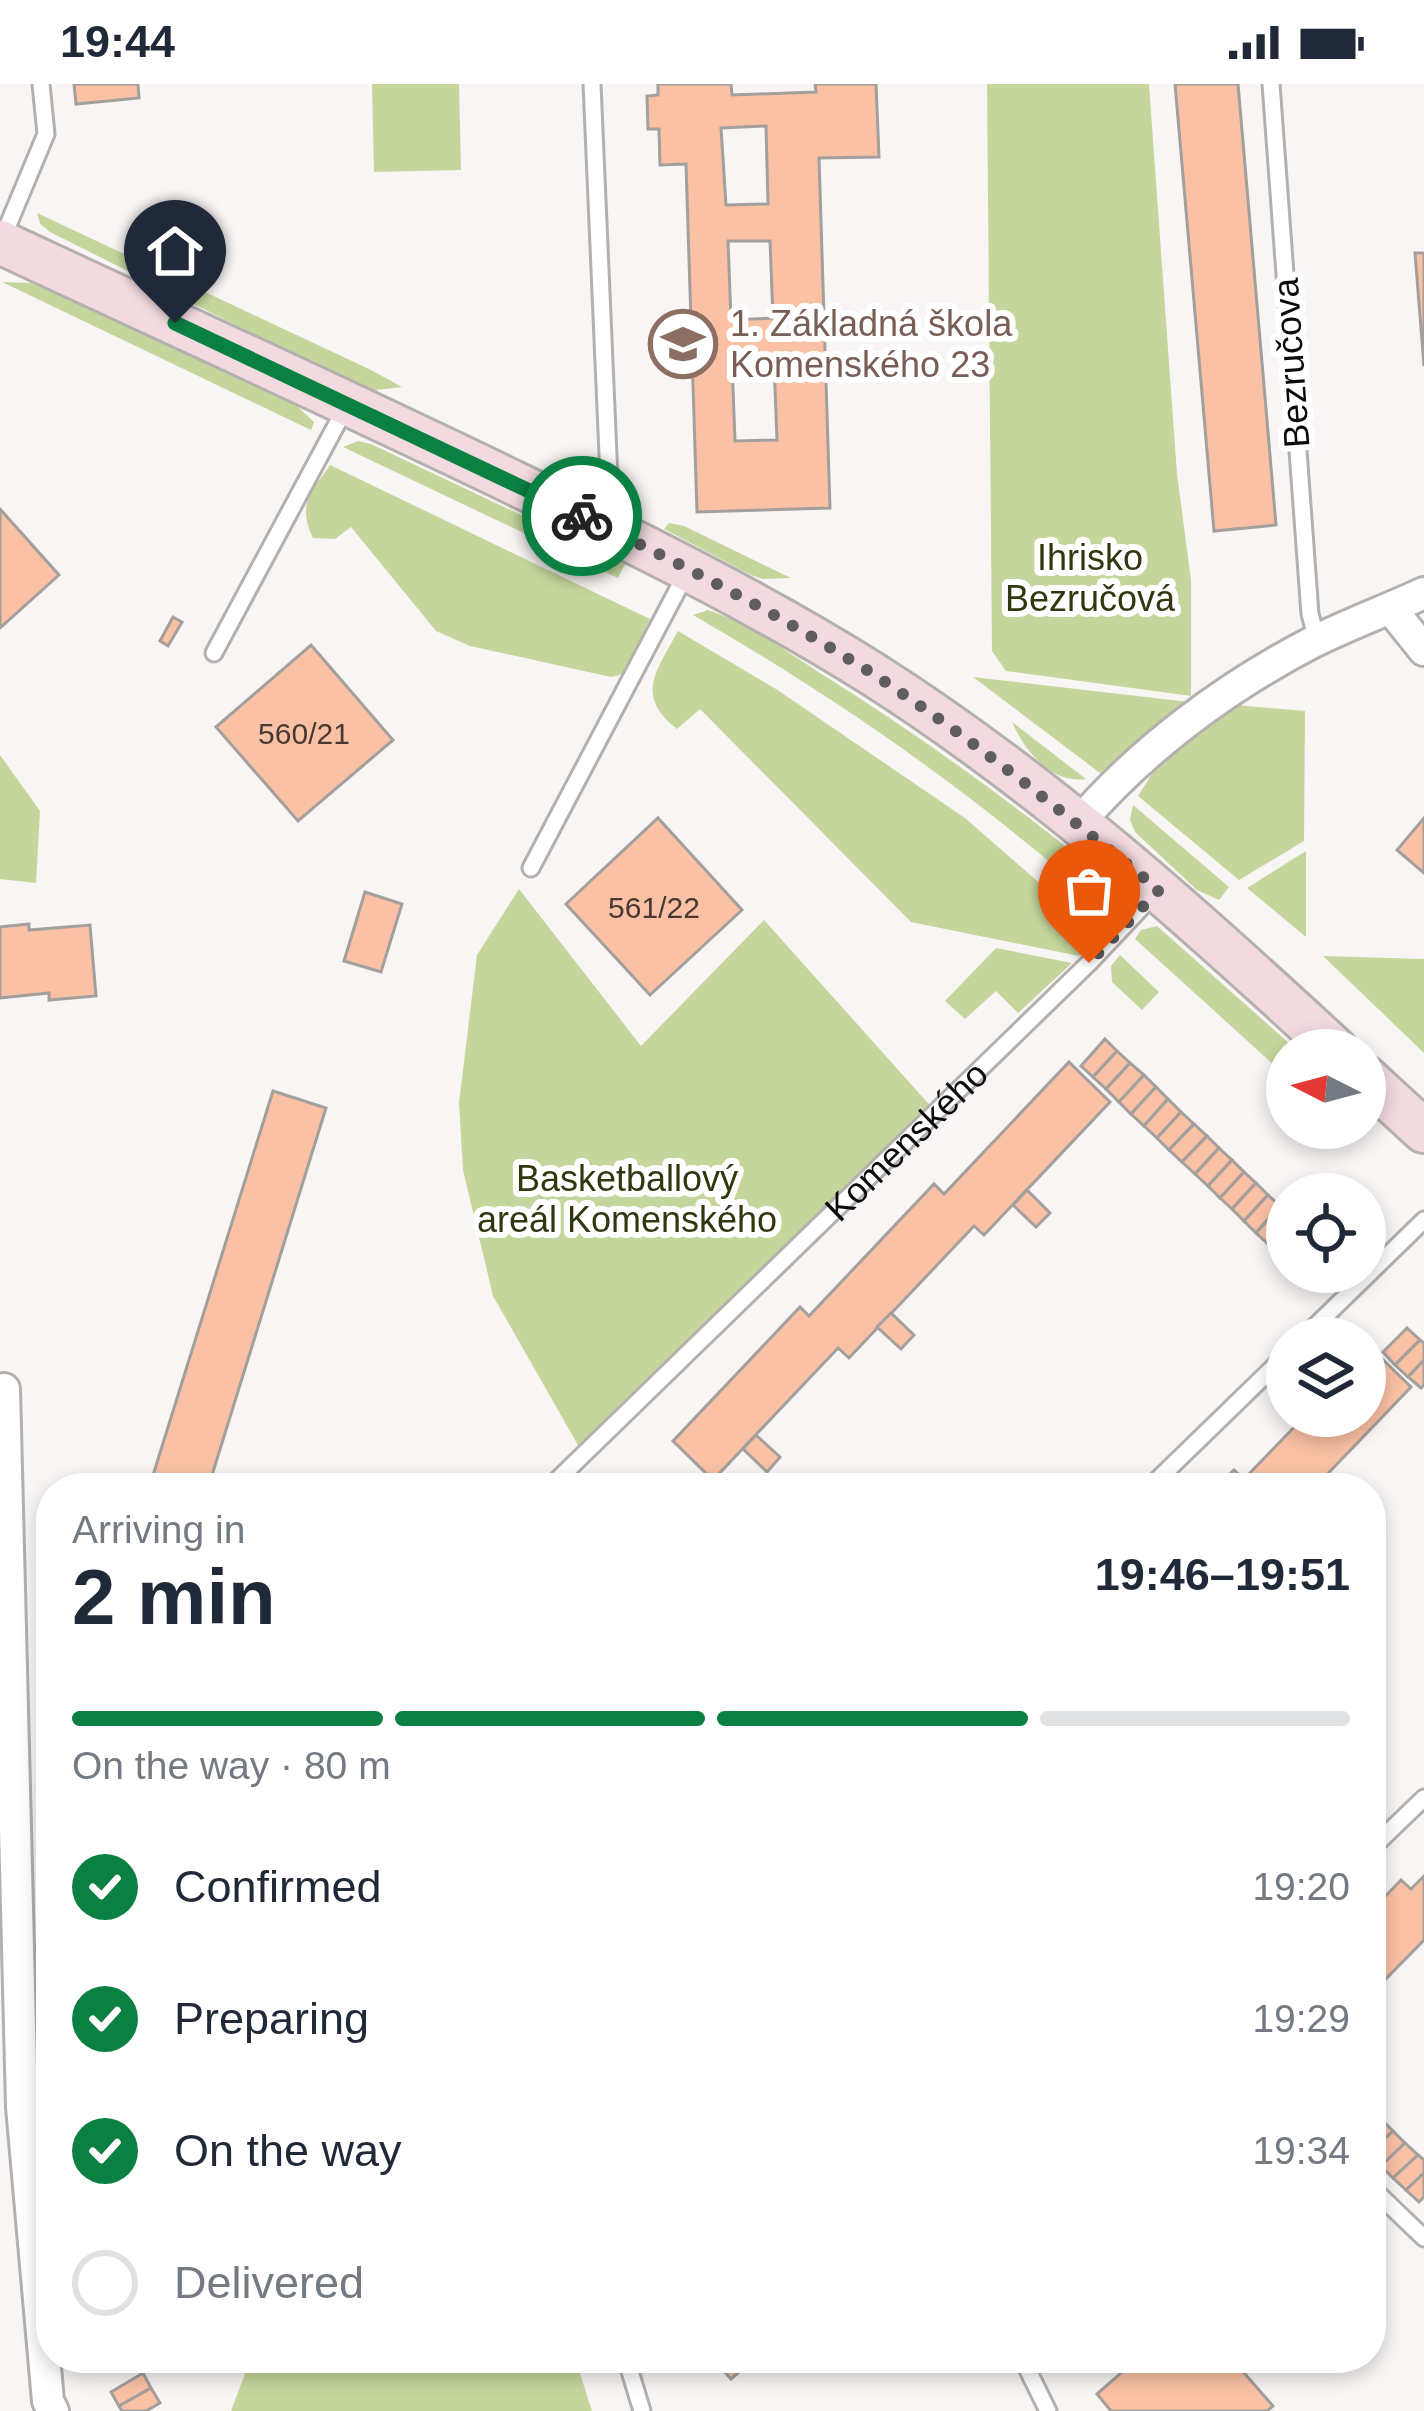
<!DOCTYPE html>
<meta charset="utf-8">
<style>
body{margin:0;font-family:Helvetica,sans-serif;background:#f2f2f3;color:#1f2937;height:100vh;display:flex;flex-direction:column;font-size:45px;white-space:nowrap}
*{box-sizing:border-box;margin:0}
p{font-size:39px;color:#747a83}
.icon{flex:none;width:66px;height:66px;fill:none;stroke:currentColor;stroke-width:2;stroke-linecap:round;stroke-linejoin:round}
.map{position:relative;flex:1;overflow:hidden}
.sheet{position:absolute;left:36px;top:1389px;width:1350px;height:900px;display:flex;flex-direction:column;background:#fff;border-radius:48px;box-shadow:0 6px 18px #0003}
.sheet>*{flex:none}
.needle{width:78px;rotate:276deg}
.fabs{position:absolute;left:1266px;top:945px;display:grid;gap:24px}
.fabs a{display:grid;place-items:center;width:120px;height:120px;border-radius:50%;background:#fff;box-shadow:0 6px 18px #0003;font-size:60px}
.pin{position:absolute;display:grid;place-items:center;width:102px;height:102px;color:#fff;margin:-123px -51px;border-radius:50% 50% 50% 0;rotate:-45deg;box-shadow:0 0 12px #0007}
.pin .icon{rotate:45deg}
.courier{position:absolute;display:grid;place-items:center;width:120px;height:120px;margin:-60px;border:9px solid #0b8043;border-radius:50%;background:#fff;color:#222;box-shadow:0 3px 15px #0007}
.head em{font-style:normal;font-weight:600}
.head div{display:flex;flex-direction:column-reverse}
.head{display:flex;align-items:center;justify-content:space-between;height:204px;padding:0 36px}
h1{font-size:78px;font-weight:600;line-height:90px}
.bar{display:grid;grid-template-columns:repeat(4,1fr);gap:18px 12px;align-content:center;height:144px;padding:0 36px}
.bar i{height:15px;border-radius:9px;background:#e0e1e3}
.bar .current{background:#0b8043}
.bar p{grid-column:span 4}
ol{padding:0 36px;list-style:none}
li{display:flex;align-items:center;gap:36px;height:132px}
li p{margin-inline-start:auto}
li .icon{padding:12px;border-radius:50%;background:#0b8043;color:#fff;stroke-width:4}
li:last-child{color:#747a83}
li i{width:66px;height:66px;border:6px solid #e0e1e3;border-radius:50%}
.status{display:flex;justify-content:space-between;align-items:center;height:84px;padding:0 60px;background:#fff;direction:ltr}
.status svg{height:33px;fill:currentColor}
.map>svg:first-child{display:block}
.green{fill:#c5d69d}
.building{fill:#fbc1a5;stroke:#a29f9d;stroke-width:3;fill-rule:evenodd}
.lines{fill:none;stroke-linecap:round;stroke-linejoin:round}
.lane-casing{stroke:#b3b0ae;stroke-width:21}
.street-casing{stroke:#b3b0ae;stroke-width:36}
.secondary-casing{stroke:#b3b0ae;stroke-width:48}
.lane{stroke:#fff;stroke-width:15}
.street{stroke:#fff;stroke-width:30}
.secondary{stroke:#f2dae0;stroke-width:42}
.done{stroke:#5f5d5d;stroke-width:12;stroke-dasharray:0 21.6}
.route{stroke:#0b8043;stroke-width:15}
.labels{text-anchor:middle;dominant-baseline:central;stroke-width:12;stroke-linejoin:round;paint-order:stroke}
.number-label{font-size:30px;fill:#483832}
.education-label{font-size:36px;fill:#785e54;stroke:#fff;text-anchor:start}
.street-label{font-size:36px;fill:#0c0b0b;stroke:#fff}
.park-label{font-size:36px;fill:#2f3910;stroke:#fff}
</style>
<div class="status"><b>19:44</b><svg viewBox="0 0 49 12"><path d="M0 12V9h3v3zM5 12V6h3v6zM10 12V3h3v9zM15 12V0h3v12zM26 1h20v11H26zM47 4h2v5h-2z"/></svg></div>
<div class="map">
<svg width="1424" height="2327" viewBox="0 0 1424 2327">
<rect width="100%" height="100%" fill="#f9f5f4"/>
<g class="green">
<polygon points="372,0 459,0 461,86 374,88"/>
<polygon points="987,0 1149,0 1177,390 1191,496 1191,612 1006,587 992,567"/>
<polygon points="37,129 369,285 402,303 367,307 50,148 40,140"/>
<polygon points="2,198 31,199 51,207 297,322 314,338 311,346"/>
<polygon points="358,357 371,360 625,480 618,494 343,363"/>
<path d="M330,381L650,535L623,590L611,593L470,562L436,547L351,443L335,455L313,454C297,420 311,409 330,381Z"/>
<polygon points="669,439 684,442 791,494 763,495 751,491 664,445"/>
<path d="M708,526C747,539 786,567 820,589C924,654 1023,726 1117,804L1119,819L1112,832C983,716 844,618 693,531Z"/>
<path d="M678,547L776,605L965,734L1099,851L1079,872L911,838L700,625L677,645C634,612 657,586 678,547Z"/>
<polygon points="973,593 1189,618 1100,689"/>
<polygon points="1236,621 1305,627 1304,757 1239,796 1138,712 1159,679"/>
<path d="M1012,638L1086,695C1051,700 1025,667 1012,638Z"/>
<polygon points="0,671 40,727 36,799 0,795"/>
<polygon points="1133,721 1229,803 1219,816 1197,806 1135,748 1130,736"/>
<polygon points="1306,767 1306,853 1247,804"/>
<polygon points="519,805 641,962 764,836 935,1027 583,1370 493,1212 463,1086 459,1019 477,871"/>
<polygon points="1157,842 1290,960 1274,981 1135,855 1141,846"/>
<polygon points="996,864 1072,879 1018,929 996,907 965,935 945,917"/>
<polygon points="1120,871 1159,908 1142,926 1112,898 1111,882"/>
<polygon points="1323,872 1424,875 1424,969"/>
<polygon points="251,2274 575,2274 592,2327 231,2327"/>
</g>
<g class="building">
<polygon points="74,0 138,0 139,14 76,20"/>
<path d="M658,0H731L732,11L816,8L815,0H876L879,73L819,74L830,424L697,428L686,80L660,81L659,45H648L647,12L658,11ZM766,42L768,120L726,121L721,44ZM728,157H770L773,234L731,236ZM732,278H774L777,356L735,357Z"/>
<polygon points="1175,0 1238,0 1276,441 1214,447"/>
<polygon points="1415,169 1424,169 1424,282"/>
<polygon points="0,425 59,491 0,544"/>
<polygon points="173,533 182,538 168,562 160,557"/>
<polygon points="311,561 393,656 298,737 216,643"/>
<polygon points="658,734 742,826 650,911 566,820"/>
<polygon points="1424,734 1424,789 1397,766"/>
<polygon points="365,808 402,820 381,888 344,877"/>
<polygon points="29,840 29,846 90,841 96,912 49,916 49,909 0,914 0,843"/>
<polygon points="1105,955 1117,967 1093,993 1081,982"/>
<polygon points="1117,967 1130,979 1106,1005 1093,993"/>
<polygon points="1069,978 1110,1018 984,1151 974,1142 849,1274 838,1264 713,1396 673,1357 800,1223 809,1232 934,1100 944,1110"/>
<polygon points="1130,979 1144,991 1119,1018 1106,1005"/>
<polygon points="1144,991 1156,1003 1131,1030 1119,1018"/>
<polygon points="1156,1003 1168,1015 1144,1042 1131,1030"/>
<polygon points="273,1007 326,1024 208,1404 149,1404"/>
<polygon points="1168,1015 1181,1028 1157,1054 1144,1042"/>
<polygon points="1181,1028 1194,1040 1169,1066 1157,1054"/>
<polygon points="1194,1040 1207,1052 1182,1078 1169,1066"/>
<polygon points="1207,1052 1219,1064 1195,1090 1182,1078"/>
<polygon points="1219,1064 1232,1076 1208,1102 1195,1090"/>
<polygon points="1232,1076 1244,1088 1220,1114 1208,1102"/>
<polygon points="1244,1088 1256,1099 1232,1125 1220,1114"/>
<polygon points="1256,1099 1268,1111 1244,1137 1232,1125"/>
<polygon points="1027,1106 1050,1129 1036,1143 1013,1121"/>
<polygon points="1268,1111 1280,1122 1256,1149 1244,1137"/>
<polygon points="1280,1122 1287,1129 1287,1140 1268,1160 1256,1149"/>
<polygon points="1287,1140 1287,1165 1281,1172 1268,1160"/>
<polygon points="891,1229 914,1251 901,1265 877,1243"/>
<polygon points="1407,1244 1420,1256 1395,1281 1383,1268"/>
<polygon points="1420,1256 1424,1259 1424,1276 1408,1293 1395,1281"/>
<polygon points="1371,1264 1411,1303 1314,1404 1216,1404 1234,1386 1244,1395 1305,1332 1365,1332 1365,1270"/>
<polygon points="1424,1276 1424,1301 1421,1304 1408,1293"/>
<polygon points="756,1351 780,1373 767,1388 743,1365"/>
<polygon points="1424,1792 1424,1856 1371,1910 1371,1827 1401,1796 1411,1805"/>
<polygon points="1380,2034 1393,2047 1371,2068 1371,2043"/>
<polygon points="1393,2047 1405,2059 1381,2082 1371,2068"/>
<polygon points="1405,2059 1418,2071 1393,2094 1381,2082"/>
<polygon points="1418,2071 1424,2076 1424,2089 1406,2106 1393,2094"/>
<polygon points="1424,2089 1424,2113 1419,2118 1406,2106"/>
<polygon points="713,2274 755,2274 731,2295"/>
<polygon points="1138,2274 1231,2274 1273,2322 1267,2327 1111,2327 1097,2310"/>
<polygon points="143,2289 151,2304 119,2322 111,2308"/>
<polygon points="151,2304 160,2319 146,2327 122,2327 119,2322"/>
</g>
<g class="lines">
<g class="lane-casing">
<g id="lane">
<polyline points="1271,0 1310,530 1317,556"/>
<polyline points="3,153 46,50 41,0"/>
<polyline points="592,430 609,394 592,0"/>
<polyline points="214,569 346,323"/>
<polyline points="531,784 687,488"/>
<polyline points="1303,1254 1424,1136"/>
<path id="s1" d="M549,1404L1089,879L1155,809"/>
<polyline points="1149,1404 1287,1270"/>
<polyline points="1371,1765 1424,1714"/>
<polyline points="1371,2103 1424,2154"/>
<polyline points="39,2125 51,2082"/>
<polyline points="626,2274 642,2327"/>
<polyline points="1022,2274 1048,2327"/>
</g>
</g>
<g class="street-casing">
<g id="street">
<polyline points="1391,525 1424,566"/>
<path d="M1078,740C1141,666 1226,603 1313,558C1349,540 1387,526 1424,509"/>
<polyline points="4,1305 22,2023 48,2317 53,2327"/>
</g>
</g>
<g class="secondary-casing">
<g id="secondary">
<path d="M0,158C167,236 336,313 502,393C627,454 753,515 871,589C1040,696 1190,831 1336,966"/>
<polyline points="1365,993 1424,1047"/>
</g>
</g>
<use href="#lane" class="lane"/>
<use href="#street" class="street"/>
<use href="#secondary" class="secondary"/>
</g>
<g class="lines">
<path class="done" d="M582,432C681,480 780,531 873,590C973,655 1066,731 1159,806L1089,879"/>
<polyline class="route" points="175,239 582,432"/>
</g>
<defs>
<g id="school-ring" transform="scale(3.45)"><circle r="9.5" fill="#fff" stroke="#8d6e63" stroke-width="1.5"/><path d="M0-5L7-2L0 1L-7-2ZM-4 1L0 2.5L4 1V4Q0 6-4 4Z" fill="#8d6e63"/></g>
</defs>
<g fill-rule="evenodd">
<use href="#school-ring" x="683" y="260"/>
</g>
<g class="labels">
<g class="number-label">
<text x="304" y="649">560/21</text>
<text x="654" y="823">561/22</text>
</g>
<g class="education-label">
<text x="730" y="239">1. Základná škola<tspan x="730" dy="41">Komenského 23</tspan></text>
</g>
<g class="street-label">
<text transform="translate(1291 279) rotate(-94)">Bezručova</text>
<text stroke="none"><textPath href="#s1" startOffset="498">Komenského</textPath></text>
</g>
<g class="park-label">
<text x="1090" y="473">Ihrisko<tspan x="1090" dy="41">Bezručová</tspan></text>
<text x="627" y="1094">Basketballový<tspan x="627" dy="41">areál Komenského</tspan></text>
</g>
</g>
</svg>
<div class="fabs">
<a><svg class="needle" viewBox="-14 -14 28 28"><path d="M0-13l5 13h-10z" fill="#e53935"/><path d="M0 13l5-13h-10z" fill="#747a83"/></svg></a>
<a><svg class="icon" aria-label="locate" viewBox="0 0 24 24"><circle cx="12" cy="12" r="6"/><path d="M12 2v4M12 18v4M2 12h4M18 12h4"/></svg></a>
<a><svg class="icon" aria-label="layers" viewBox="0 0 24 24"><path d="M12 4l9 5-9 5-9-5zM3 14l9 5 9-5"/></svg></a>
</div>
<div class="pin" style="left:1089px;top:879px;background:#ea580c"><svg class="icon" aria-label="bag" viewBox="0 0 24 24"><path d="M5 8h14l-1 12H6zM9 8a3 3 0 0 1 6 0"/></svg></div>
<div class="pin" style="left:175px;top:239px;background:#1f2937"><svg class="icon" aria-label="home" viewBox="0 0 24 24"><path d="M3 11l9-7 9 7M6 9v11h12V9"/></svg></div>
<div class="courier" style="left:582px;top:432px"><svg class="icon" aria-label="bike" viewBox="0 0 24 24"><circle cx="6" cy="16" r="4"/><circle cx="18" cy="16" r="4"/><path d="M6 16l4-8h5l3 8M10 8l3 8H6M13 5h3"/></svg></div>
<section class="sheet">
<div class="head"><div><h1>2 min</h1><p>Arriving in</p></div><em>19:46–19:51</em></div>
<div class="bar"><i class="current"></i><i class="current"></i><i class="current"></i><i></i><p>On the way · 80 m</p></div>
<ol>
<li><svg class="icon" aria-label="check" viewBox="0 0 24 24"><path d="M5 12l5 5 9-10"/></svg>Confirmed<p>19:20</p></li>
<li><svg class="icon" aria-label="check" viewBox="0 0 24 24"><path d="M5 12l5 5 9-10"/></svg>Preparing<p>19:29</p></li>
<li><svg class="icon" aria-label="check" viewBox="0 0 24 24"><path d="M5 12l5 5 9-10"/></svg>On the way<p>19:34</p></li>
<li><i></i>Delivered</li>
</ol>
</section>
</div>
